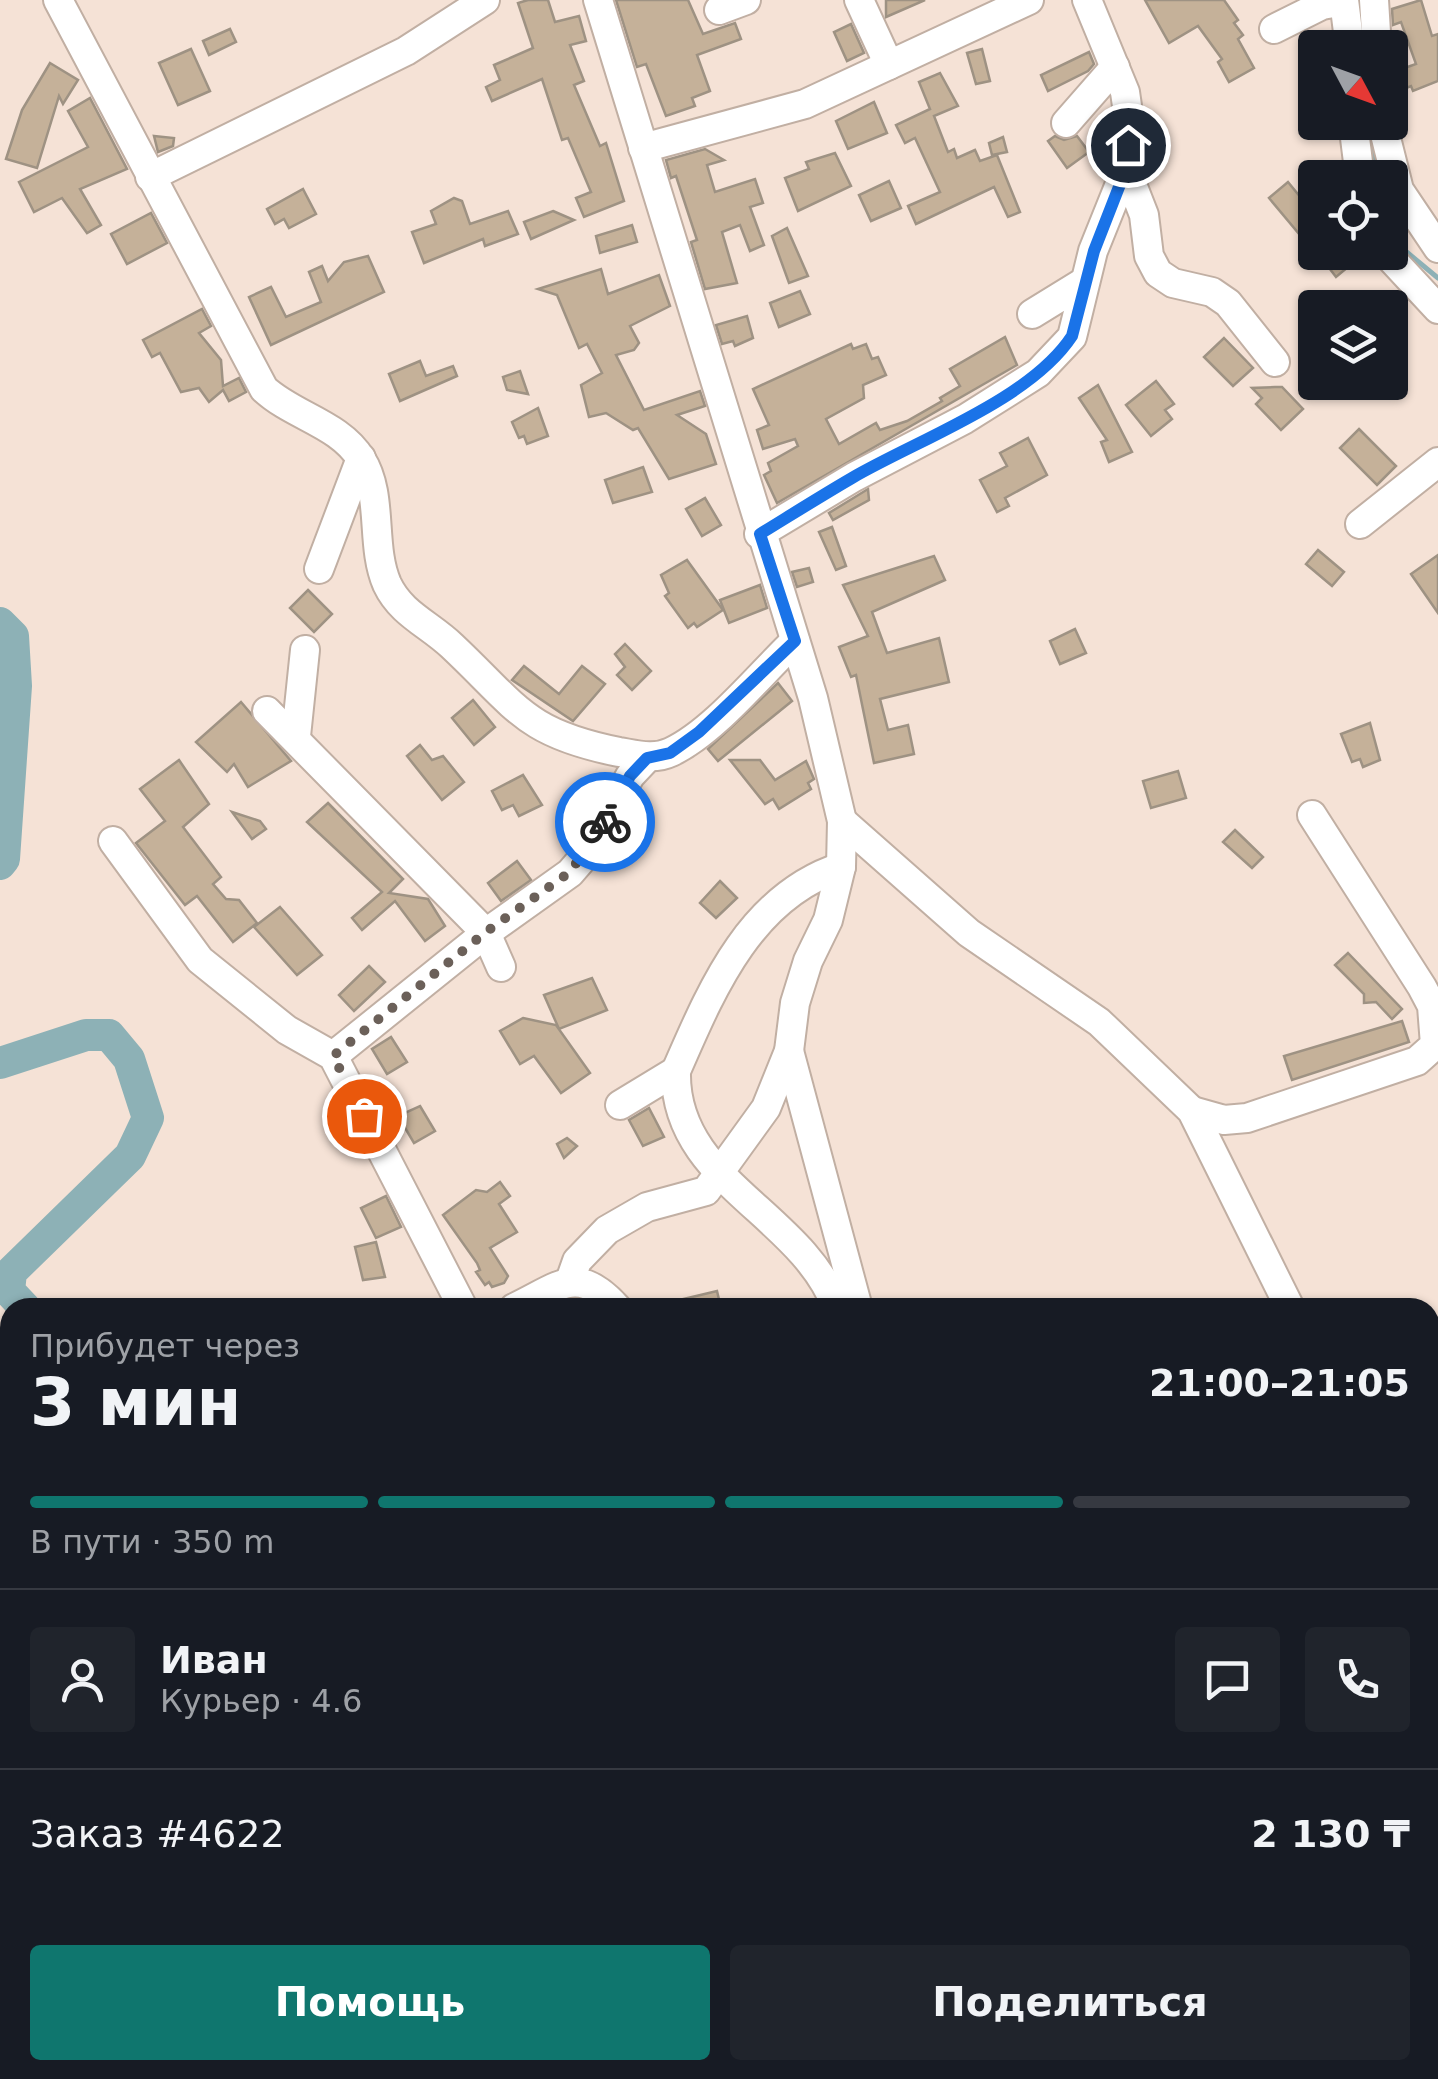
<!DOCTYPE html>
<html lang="ru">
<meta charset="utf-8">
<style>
body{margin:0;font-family:"DejaVu Sans",sans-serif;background:#20242c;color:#f1f3f6;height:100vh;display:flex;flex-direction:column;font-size:38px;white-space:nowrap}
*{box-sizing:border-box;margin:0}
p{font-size:32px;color:#9ea1a6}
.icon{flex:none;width:55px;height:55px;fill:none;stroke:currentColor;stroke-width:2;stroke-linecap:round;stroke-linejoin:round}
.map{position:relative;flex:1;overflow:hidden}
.details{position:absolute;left:0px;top:1298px;width:1440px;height:782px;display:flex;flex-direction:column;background:#171b24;border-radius:30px 30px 0 0;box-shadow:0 2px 8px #0004}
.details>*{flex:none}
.needle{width:65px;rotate:131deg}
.tools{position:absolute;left:1298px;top:30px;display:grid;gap:20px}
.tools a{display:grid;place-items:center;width:110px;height:110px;border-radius:10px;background:#171b24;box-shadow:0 2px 8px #0004;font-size:50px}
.pin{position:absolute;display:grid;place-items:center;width:85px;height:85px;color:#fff;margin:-42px;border:5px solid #fff;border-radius:50%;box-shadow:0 2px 10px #0007}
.courier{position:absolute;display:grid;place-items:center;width:100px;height:100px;margin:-50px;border:8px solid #1a73e8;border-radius:50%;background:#fff;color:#222;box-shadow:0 2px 12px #0007}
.overview em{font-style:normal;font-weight:800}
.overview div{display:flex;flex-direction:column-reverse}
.overview{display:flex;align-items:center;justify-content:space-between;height:170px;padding:0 30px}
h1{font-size:65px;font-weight:800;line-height:75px}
.bar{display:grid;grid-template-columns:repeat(4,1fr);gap:15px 10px;align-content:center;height:120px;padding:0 30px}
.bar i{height:12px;border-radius:8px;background:#363941}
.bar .current{background:#0f766e}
.bar p{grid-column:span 4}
.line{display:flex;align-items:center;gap:25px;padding:0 30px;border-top:2px solid #363941}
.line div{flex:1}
.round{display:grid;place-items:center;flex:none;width:105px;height:105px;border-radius:10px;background:#20242c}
.button{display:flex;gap:20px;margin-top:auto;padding:20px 30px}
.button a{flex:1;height:115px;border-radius:10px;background:#0f766e;color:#fff;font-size:40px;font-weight:800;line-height:115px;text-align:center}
.button a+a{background:#20242c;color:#f1f3f6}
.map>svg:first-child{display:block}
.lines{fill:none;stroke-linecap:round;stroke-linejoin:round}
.stream{stroke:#8db1b6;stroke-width:5}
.river{stroke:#8db1b6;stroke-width:32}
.building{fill:#c5b199;stroke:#9e9283;stroke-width:2.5}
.minor-casing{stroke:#c1afa3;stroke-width:32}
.minor{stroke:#fff;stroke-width:28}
.done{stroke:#6b6059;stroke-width:10;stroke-dasharray:0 18}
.route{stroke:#1a73e8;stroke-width:12}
</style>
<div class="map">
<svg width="1438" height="2079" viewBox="0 0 1438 2079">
<rect width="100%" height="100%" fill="#f5e2d6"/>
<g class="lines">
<g class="stream">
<polyline points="1369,125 1375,178"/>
<polyline points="1390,226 1403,249 1438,278"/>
</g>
<g class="river">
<polyline points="0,623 13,636 16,686 4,859 0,864"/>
<polyline points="0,1063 86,1035 109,1035 129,1059 148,1118 130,1156 11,1272 9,1291 25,1308"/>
<polyline points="0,1544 10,1559"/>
<polyline points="0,1798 10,1791"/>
</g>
</g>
<g class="building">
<polygon points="528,0 548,0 555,22 579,16 586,41 570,45 584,81 574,85 600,146 606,143 624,201 584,217 576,198 591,192 568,138 562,140 542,79 492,101 486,87 500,80 494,65 533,48 518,3"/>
<polygon points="616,0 688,0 703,34 735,23 741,39 697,55 710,91 692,98 695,106 666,116 646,64 637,67"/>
<polygon points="886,0 925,0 886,17"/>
<polygon points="1145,0 1224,0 1238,20 1234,23 1243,35 1238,39 1254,68 1229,82 1218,62 1222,59 1198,26 1169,43"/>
<polygon points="1421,0 1432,36 1438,34 1438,81 1413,91 1411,86 1406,88 1399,70 1416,64 1401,22 1393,25 1392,9"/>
<polygon points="851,24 864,53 847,61 834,32"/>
<polygon points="230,29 236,42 209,55 203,41"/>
<polygon points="191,49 210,91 178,105 159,63"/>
<polygon points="982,49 990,81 976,84 967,53"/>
<polygon points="1089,52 1094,64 1088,71 1048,91 1041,75"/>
<polygon points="50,63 78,80 63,104 59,96 37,168 6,159 22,110"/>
<polygon points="940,73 958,106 934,116 948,152 954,149 957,158 975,150 980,161 997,155 1020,212 1008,217 994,187 916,224 908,206 940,192 915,138 905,143 896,125 930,109 919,82"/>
<polygon points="90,98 127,169 80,189 101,225 87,233 62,198 34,212 19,182 88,147 68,111"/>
<polygon points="874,102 887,133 848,149 836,121"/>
<polygon points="154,136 174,138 173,146 158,152"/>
<polygon points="1055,136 1064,140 1077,136 1089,152 1067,168 1048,141"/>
<polygon points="1003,137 1007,152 992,155 989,143"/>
<polygon points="705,149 724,160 707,165 715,192 755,179 763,203 750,207 764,245 750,251 740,225 722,232 737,283 705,289 691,242 697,240 676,176 671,178 666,160"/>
<polygon points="835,153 851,186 798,211 785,178 809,169 806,162"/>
<polygon points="889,181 901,208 871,221 859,195"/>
<polygon points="1288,182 1315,215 1315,253 1269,198"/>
<polygon points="303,189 316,214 289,228 284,219 275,224 267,209"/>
<polygon points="454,198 462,201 470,224 508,211 518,234 485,246 483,239 424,263 412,232 436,224 431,211"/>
<polygon points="553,211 574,220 531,239 524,222"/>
<polygon points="151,213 167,243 127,264 111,234"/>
<polygon points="632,225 637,242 600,253 596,236"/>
<polygon points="787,228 808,276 789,283 772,236"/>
<polygon points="1317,252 1366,252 1336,277"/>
<polygon points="368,256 384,292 271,345 249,297 271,287 286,317 321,302 309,272 322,266 328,281 344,262"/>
<polygon points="601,269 608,294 659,275 670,306 630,326 639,343 634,350 616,355 644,410 700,391 705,406 677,415 706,434 716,464 669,479 638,428 633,430 606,413 589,417 581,385 602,373 587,344 579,348 557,295 538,289"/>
<polygon points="800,291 810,314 779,327 770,303"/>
<polygon points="202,309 211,326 199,333 221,360 223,386 239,378 246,392 229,401 223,390 209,402 199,388 181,392 160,353 152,357 143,340"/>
<polygon points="747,316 753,338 735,346 733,341 722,344 716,325"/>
<polygon points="1005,337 1017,365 777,503 764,475 771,471 768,463 798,446 795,439 763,449 757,430 769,425 753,389 851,344 853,349 866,344 872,359 878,357 886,375 863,385 864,398 826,419 839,444 876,423 880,430 907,421 942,401 940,398 960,386 950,369"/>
<polygon points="1224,338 1253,368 1233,386 1204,357"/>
<polygon points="420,361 426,376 453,366 457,376 400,401 389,374"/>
<polygon points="520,371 528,394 507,390 503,377"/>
<polygon points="1156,381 1174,404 1165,410 1172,419 1151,436 1126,405"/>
<polygon points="1098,385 1132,452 1109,462 1101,442 1107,440 1079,398"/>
<polygon points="1275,387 1282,387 1303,409 1281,430 1256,404 1262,398 1252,388"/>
<polygon points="538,408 548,436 527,444 524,436 519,438 512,422"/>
<polygon points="1359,429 1396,466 1377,485 1340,448"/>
<polygon points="1028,438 1047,475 1005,498 1009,506 997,512 980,480 1007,466 1000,453"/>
<polygon points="643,467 652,492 613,503 605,480"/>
<polygon points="868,489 869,500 833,520 829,513"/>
<polygon points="705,498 721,525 702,536 686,509"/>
<polygon points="832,527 846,566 836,570 819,532"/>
<polygon points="1318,550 1344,572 1332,586 1306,564"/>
<polygon points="1438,555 1438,613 1411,574"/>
<polygon points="934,556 945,580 872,612 887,653 939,638 949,682 880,699 888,730 908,725 914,754 874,763 856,675 851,677 839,647 868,636 843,585"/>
<polygon points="687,560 723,610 697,627 694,623 688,628 665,596 669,593 661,575"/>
<polygon points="809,568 813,582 797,587 792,572"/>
<polygon points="760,585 767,608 729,623 720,600"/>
<polygon points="308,590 332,614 314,632 290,608"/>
<polygon points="1075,629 1086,653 1060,664 1050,641"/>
<polygon points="625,644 651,671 632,690 617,675 625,667 615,654"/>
<polygon points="524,666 559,694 582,666 605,684 573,721 512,680"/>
<polygon points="778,683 792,701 718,761 708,749"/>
<polygon points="473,700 495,727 474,745 452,718"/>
<polygon points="241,702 291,761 248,787 234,764 227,772 196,742"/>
<polygon points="1370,723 1380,760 1363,767 1360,759 1352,762 1341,734"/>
<polygon points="420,745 432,760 443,756 464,782 442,800 407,756"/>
<polygon points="179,760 209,804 183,827 221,877 213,884 226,899 239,900 257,923 233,942 197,896 185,905 136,843 165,821 140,789"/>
<polygon points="730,760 760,760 775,780 806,761 814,779 808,783 811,789 779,809 773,799 765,804"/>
<polygon points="1178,771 1186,798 1151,808 1143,781"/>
<polygon points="523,775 542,805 519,816 513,805 502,810 492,791"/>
<polygon points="328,803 403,879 389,893 428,899 445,926 425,941 395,901 362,930 352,918 382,892 307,822"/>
<polygon points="232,812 260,821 266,829 252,839"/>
<polygon points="1235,830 1263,857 1252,868 1223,842"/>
<polygon points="517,861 531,880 501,901 488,883"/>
<polygon points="720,881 737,898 716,918 700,903"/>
<polygon points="280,907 322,955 297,975 254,927"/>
<polygon points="1348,953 1402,1009 1392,1019 1376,1002 1364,1003 1364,994 1335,965"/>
<polygon points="369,966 385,982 354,1011 339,995"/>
<polygon points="592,978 607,1010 559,1029 544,995"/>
<polygon points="523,1018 556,1025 590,1073 561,1093 534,1056 520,1064 500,1031"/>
<polygon points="1402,1021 1409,1042 1292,1080 1284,1056"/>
<polygon points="391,1037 407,1062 387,1074 372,1049"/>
<polygon points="420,1106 435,1131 414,1143 398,1116"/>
<polygon points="649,1108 664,1137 643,1146 629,1120"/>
<polygon points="567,1138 577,1146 564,1158 557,1144"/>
<polygon points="500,1182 510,1196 499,1204 517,1232 490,1248 508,1276 504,1283 492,1287 489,1282 485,1285 476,1272 480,1270 477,1263 443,1215 476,1190 487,1192"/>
<polygon points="386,1196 401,1227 376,1238 361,1208"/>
<polygon points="376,1242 385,1277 363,1280 355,1247"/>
<polygon points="717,1291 721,1308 672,1308 671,1302"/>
</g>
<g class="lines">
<g class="minor-casing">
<g id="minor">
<path d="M58,0L264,389C293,416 340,424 361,459C384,495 370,545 387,584C401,614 429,624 452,646C517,707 524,733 619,752C637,755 654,760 671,752C714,732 760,674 795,641"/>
<polyline points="859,0 889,65"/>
<polyline points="1344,0 1350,48"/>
<polyline points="1374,0 1377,48"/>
<polyline points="719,10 746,0"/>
<polyline points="1274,29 1322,5 1344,1"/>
<polyline points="1353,122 1360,178"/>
<polyline points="1382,122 1399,190 1438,248"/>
<polyline points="1066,123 1115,67"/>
<polyline points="643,148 805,104 1029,0"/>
<polyline points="1126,169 1144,215 1149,256 1158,273 1173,283 1212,292 1228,303 1275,362"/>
<polyline points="150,177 406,51 485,0"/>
<polyline points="1385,252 1438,309"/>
<polyline points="1032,314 1084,282"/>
<polyline points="1360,524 1438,462"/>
<polyline points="759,534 854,477 965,419 1038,373 1072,337 1093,251 1126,169 1129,120 1125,92 1087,0"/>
<polyline points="319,569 361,458"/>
<polyline points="267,711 486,933 501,967"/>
<polyline points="296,736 305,650"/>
<polyline points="842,821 969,933 1099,1022 1192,1111 1290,1308"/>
<polyline points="113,841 200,960 287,1030 333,1056 463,1308"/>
<polyline points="789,1051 858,1308"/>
<polyline points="333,1056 486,933 570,873 589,851 630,776 647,758"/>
<polyline points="620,1105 676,1071"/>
<polyline points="1192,1111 1224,1120 1247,1118 1417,1061 1435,1045 1432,1006 1422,987 1312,815"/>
<polyline points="570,1281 577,1261 607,1230 647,1207 706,1191 766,1108 789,1051 795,1003 808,961 828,920 841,867 842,821 813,698 598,0"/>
<path d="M514,1308C559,1287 577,1263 617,1308"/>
<path d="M837,1308C802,1213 673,1181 676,1071C711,991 749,897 841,867"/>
<polyline points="1430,1553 1438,1568"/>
<polyline points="922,2070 928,2079"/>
<polyline points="1119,2070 1125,2079"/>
<polyline points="244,2079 253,2070"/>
</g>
</g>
<use href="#minor" class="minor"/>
</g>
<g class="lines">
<polyline class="done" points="364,1116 333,1056 486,932 570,872 605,822"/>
<path class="route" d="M605,822L630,776L647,758L670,753L699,732L795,641L760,534C791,515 821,496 852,478C917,440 1030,400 1072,336L1094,251L1126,169L1128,145"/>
</g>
</svg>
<div class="tools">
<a><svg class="needle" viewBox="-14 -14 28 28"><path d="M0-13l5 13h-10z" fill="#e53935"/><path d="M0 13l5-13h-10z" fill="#9ea1a6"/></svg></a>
<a><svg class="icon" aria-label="locate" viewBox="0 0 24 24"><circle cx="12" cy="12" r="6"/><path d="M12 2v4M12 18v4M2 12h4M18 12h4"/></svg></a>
<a><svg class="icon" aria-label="layers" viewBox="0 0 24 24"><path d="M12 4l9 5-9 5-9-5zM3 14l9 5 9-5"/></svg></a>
</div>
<div class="pin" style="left:364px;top:1116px;background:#ea580c"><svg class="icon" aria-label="bag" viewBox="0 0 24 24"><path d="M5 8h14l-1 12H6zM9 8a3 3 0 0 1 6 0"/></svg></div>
<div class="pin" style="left:1128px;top:145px;background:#1f2937"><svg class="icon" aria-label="home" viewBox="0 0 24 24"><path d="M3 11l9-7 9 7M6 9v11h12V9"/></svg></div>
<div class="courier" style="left:605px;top:822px"><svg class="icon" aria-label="bike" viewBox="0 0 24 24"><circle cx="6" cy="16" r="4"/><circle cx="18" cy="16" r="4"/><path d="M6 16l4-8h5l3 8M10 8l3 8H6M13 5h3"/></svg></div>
<section class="details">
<div class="overview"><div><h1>3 мин</h1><p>Прибудет через</p></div><em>21:00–21:05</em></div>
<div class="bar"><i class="current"></i><i class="current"></i><i class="current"></i><i></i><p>В пути · 350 m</p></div>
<div class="line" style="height:180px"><a class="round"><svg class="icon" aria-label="person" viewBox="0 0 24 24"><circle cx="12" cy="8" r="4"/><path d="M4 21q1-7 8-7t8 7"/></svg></a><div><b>Иван</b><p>Курьер · 4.6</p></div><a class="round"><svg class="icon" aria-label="chat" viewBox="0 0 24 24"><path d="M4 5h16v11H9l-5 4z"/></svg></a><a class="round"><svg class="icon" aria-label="phone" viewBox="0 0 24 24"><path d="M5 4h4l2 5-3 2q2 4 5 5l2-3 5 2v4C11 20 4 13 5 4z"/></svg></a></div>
<div class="line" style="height:130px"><div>Заказ #4622</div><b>2 130 ₸</b></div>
<div class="button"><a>Помощь</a><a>Поделиться</a></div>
</section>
</div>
